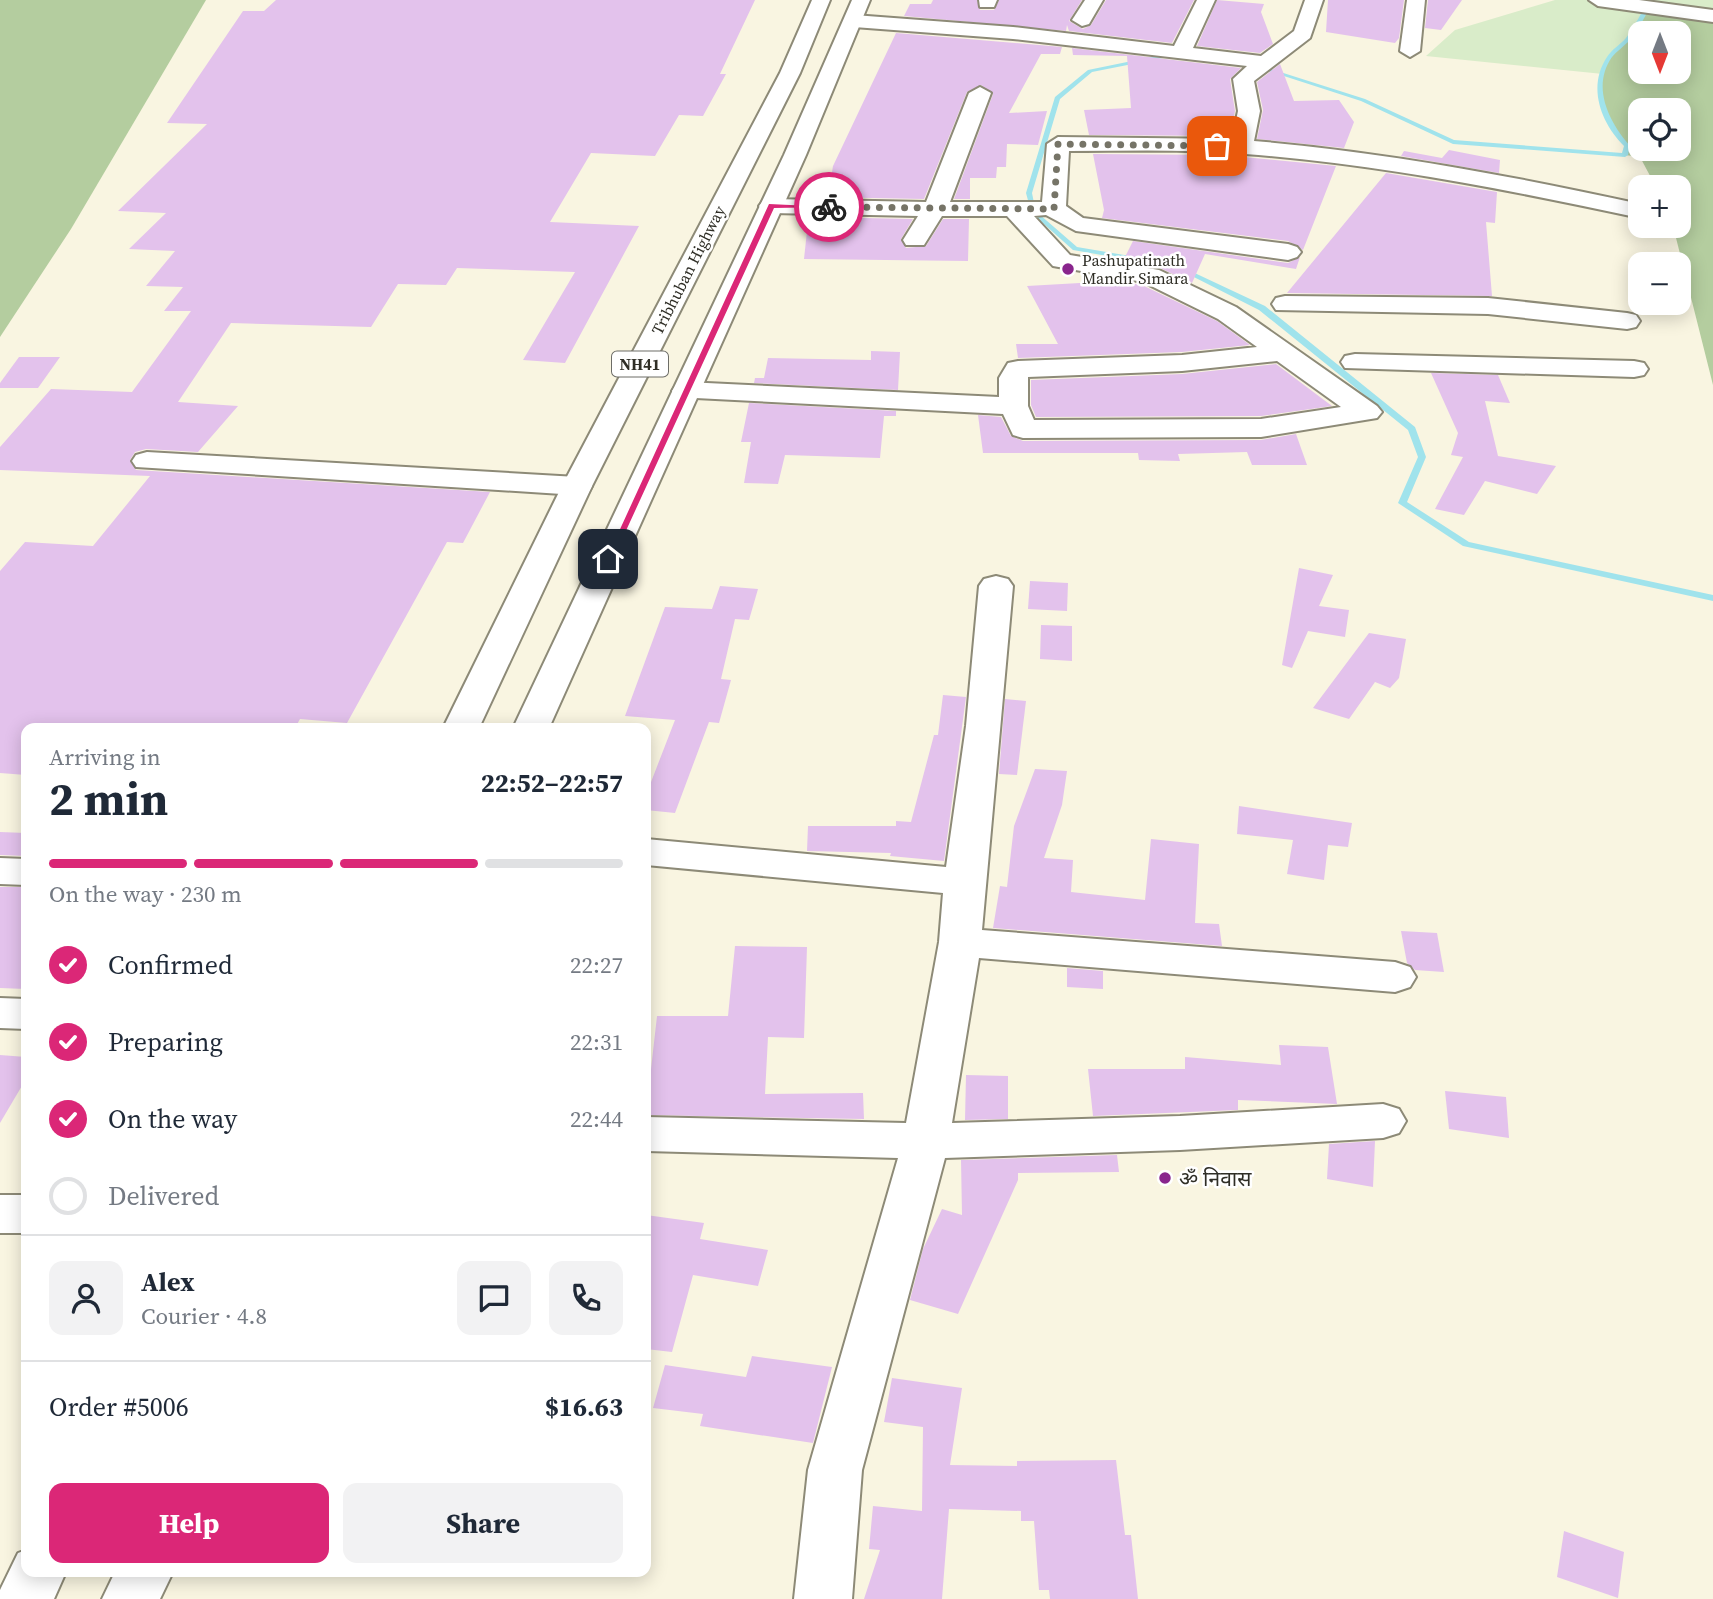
<!DOCTYPE html>
<meta charset="utf-8">
<style>
body{margin:0;font-family:"Source Serif 4","Noto Sans Devanagari",serif;background:#f2f2f3;color:#1f2937;height:100vh;display:flex;flex-direction:column;font-size:26px;white-space:nowrap}
*{box-sizing:border-box;margin:0}
p{font-size:23px;color:#747a83}
.icon{flex:none;width:38px;height:38px;fill:none;stroke:currentColor;stroke-width:2;stroke-linecap:round;stroke-linejoin:round}
.map{position:relative;flex:1;overflow:hidden}
.drawer{position:absolute;left:21px;top:723px;width:630px;height:854px;display:flex;flex-direction:column;background:#fff;border-radius:14px;box-shadow:0 4px 18px #0003}
.drawer>*{flex:none}
.needle{width:46px;rotate:180deg}
.buttons{position:absolute;left:1628px;top:21px;display:grid;gap:14px}
.buttons a{display:grid;place-items:center;width:63px;height:63px;border-radius:14px;background:#fff;box-shadow:0 4px 18px #0003;font-size:35px}
.pin{position:absolute;display:grid;place-items:center;width:60px;height:60px;color:#fff;margin:-30px;border-radius:14px;box-shadow:0 4px 10px #0006}
.courier{position:absolute;display:grid;place-items:center;width:70px;height:70px;margin:-35px;border:5px solid #db2777;border-radius:50%;background:#fff;color:#222;box-shadow:0 2px 9px #0007}
.overview em{font-style:normal;font-weight:700}
.overview div{display:flex;flex-direction:column-reverse}
.overview{display:flex;align-items:center;justify-content:space-between;height:119px;padding:0 28px}
h1{font-size:46px;font-weight:700;line-height:52px}
.bar{display:grid;grid-template-columns:repeat(4,1fr);gap:10px 7px;align-content:center;height:84px;padding:0 28px}
.bar i{height:9px;border-radius:5px;background:#e0e1e3}
.bar .current{background:#db2777}
.bar p{grid-column:span 4}
.line{display:flex;align-items:center;gap:18px;padding:0 28px;border-top:2px solid #e0e1e3}
.line div{flex:1}
.round{display:grid;place-items:center;flex:none;width:74px;height:74px;border-radius:14px;background:#f2f2f3}
ol{padding:0 28px;list-style:none}
li{display:flex;align-items:center;gap:21px;height:77px}
li p{margin-inline-start:auto}
li .icon{padding:7px;border-radius:50%;background:#db2777;color:#fff;stroke-width:4}
li:last-child{color:#747a83}
li i{width:38px;height:38px;border:4px solid #e0e1e3;border-radius:50%}
.cta{display:flex;gap:14px;margin-top:auto;padding:14px 28px}
.cta a{flex:1;height:80px;border-radius:14px;background:#db2777;color:#fff;font-size:28px;font-weight:700;line-height:80px;text-align:center}
.cta a+a{background:#f2f2f3;color:#1f2937}
.map>svg:first-child{display:block}
.green{fill:#d9ecc9}
.forest{fill:#b4cd9f;fill-rule:evenodd}
.lines{fill:none;stroke-linecap:round;stroke-linejoin:round}
.stream{fill:#a0e3ec;fill-rule:evenodd}
.building{fill:#e3c2ec}
.minor-casing{stroke:#8d8a77;stroke-width:4}
.highway-casing{stroke:#8d8a77;stroke-width:4}
.minor{fill:#fff;fill-rule:evenodd}
.highway{fill:#fff;fill-rule:evenodd}
.route{fill:#db2777}
.done{stroke:#767467;stroke-width:7;stroke-dasharray:0 12.6}
.poi-dot{fill:#89258d;stroke:#fff;stroke-width:2.5}
.labels{text-anchor:middle;dominant-baseline:central;stroke-width:5;stroke-linejoin:round;paint-order:stroke}
.far-poi-label{font-size:16px;fill:#2f2e26;stroke:#fff;text-anchor:start}
.far-street-label{font-size:16px;fill:#2f2e26;stroke:#fff}
.shield{fill:#fff;stroke:#6d6d67;stroke-width:2}
.shield-label{font-size:16px;font-weight:bold;fill:#2f2e26}
.near-poi-label{font-size:21px;fill:#2f2e26;stroke:#fff;text-anchor:start}
</style>
<div class="map">
<svg width="1713" height="1599" viewBox="0 0 1713 1599">
<rect width="100%" height="100%" fill="#f9f5e1"/>
<polygon class="green" points="1555,0 1713,0 1713,16 1646,9 1629,39 1608,58 1603,74 1426,56 1455,30"/>
<g class="forest">
<polygon points="0,0 206,0 71,229 0,337"/>
<path d="M1646,9L1713,16V385L1673,226H1678V187H1656L1640,157L1625,155L1627,146C1604,126 1589,84 1610,56C1615,49 1624,45 1629,37C1636,28 1641,18 1646,9ZM1640,33H1678V72H1640ZM1640,110H1678V149H1640Z"/>
</g>
<g class="lines">
<g class="stream">
<path d="M1623,0H1630L1649,9C1643,20 1637,32 1628,42C1623,47 1617,51 1612,57C1591,87 1609,122 1630,146L1628,155L1625,157L1453,144L1361,101L1253,66L1258,65L1365,99L1454,140L1622,153L1624,146C1601,123 1587,87 1607,57C1612,49 1620,45 1626,38C1633,29 1638,19 1643,10Z"/>
<polygon points="1171,53 1173,54 1173,56 1092,72 1060,99 1032,193 1034,203 1029,204 1026,193 1055,97 1088,70"/>
<polygon points="1035,214 1039,214 1077,247 1136,257 1139,259 1136,261 1073,250 1035,216"/>
<polygon points="1180,268 1184,268 1265,306 1415,427 1426,457 1407,502 1469,542 1713,595 1713,601 1463,546 1398,503 1418,457 1408,430 1259,310 1180,270"/>
</g>
</g>
<g class="building">
<polygon points="276,0 755,0 720,74 726,74 703,116 679,115 655,156 591,153 550,222 639,226 565,363 523,360 575,272 457,268 446,285 398,284 371,327 231,323 178,402 238,406 198,452 146,449 135,452 130,460 136,470 490,492 463,543 447,542 347,723 300,719 295,728 26,728 26,775 0,773 0,571 25,542 93,546 150,476 0,470 0,447 51,389 132,392 191,311 164,311 183,287 146,286 175,251 129,249 166,213 118,211 207,124 167,123 243,11 264,11"/>
<polygon points="933,0 977,0 980,10 994,10 999,0 1082,0 1069,21 1083,29 1091,25 1106,0 1194,0 1172,43 1069,31 1067,25 1066,31 904,16 910,4 931,4"/>
<polygon points="1217,0 1264,4 1261,12 1273,44 1260,53 1197,46"/>
<polygon points="1328,0 1404,0 1399,38 1395,43 1326,32"/>
<polygon points="1428,0 1462,0 1441,30 1425,28"/>
<polygon points="896,33 1062,47 1060,54 1041,54 1009,113 1047,111 1038,145 1007,144 1006,167 997,167 996,178 970,178 970,199 954,199 993,94 981,85 967,92 924,199 819,197 823,184 830,184 833,166"/>
<polygon points="1072,48 1241,68 1230,79 1235,111 1230,136 1089,135 1084,110 1131,108 1127,56 1073,55"/>
<polygon points="1280,64 1294,101 1339,100 1354,122 1344,148 1257,139 1263,110 1257,82"/>
<polygon points="1449,150 1500,160 1499,173 1401,156 1404,151 1442,158"/>
<polygon points="1093,154 1223,155 1336,166 1303,250 1288,241 1102,218 1104,210"/>
<polygon points="1386,173 1497,192 1495,223 1486,222 1492,296 1287,293"/>
<polygon points="815,217 913,219 901,239 906,248 926,246 943,219 969,219 968,261 804,259 808,222 814,222"/>
<polygon points="1133,241 1288,263 1300,257 1296,269 1205,254 1192,283 1160,268 1123,261"/>
<polygon points="1115,281 1142,285 1217,321 1250,345 1182,352 1018,358 1016,344 1058,344 1027,286"/>
<polygon points="871,351 900,352 898,390 754,383 755,378 764,378 768,358 871,360"/>
<polygon points="19,357 60,357 38,388 0,388 0,383"/>
<polygon points="1276,364 1332,406 1261,416 1036,417 1031,405 1031,380 1182,374"/>
<polygon points="1431,373 1498,375 1510,403 1485,401 1498,456 1556,466 1537,494 1485,481 1464,515 1435,509 1463,457 1451,455 1458,433"/>
<polygon points="749,403 896,411 896,416 884,416 880,458 785,455 778,484 744,483 751,442 741,442"/>
<polygon points="978,415 1001,417 1011,436 1023,441 1261,440 1296,434 1307,465 1252,465 1247,452 1178,454 1180,461 1139,460 1138,453 983,453"/>
<polygon points="1299,568 1333,575 1319,606 1349,610 1345,637 1308,631 1292,668 1282,665"/>
<polygon points="1030,581 1068,583 1067,611 1028,609"/>
<polygon points="720,586 758,589 749,620 735,619 721,679 731,680 719,723 709,722 675,813 646,810 646,795 675,720 625,716 665,607 712,609"/>
<polygon points="1041,625 1072,626 1072,661 1040,659"/>
<polygon points="1369,633 1406,639 1399,678 1390,688 1375,682 1349,719 1313,708"/>
<polygon points="943,695 966,697 944,861 890,856 891,853 807,851 808,826 896,826 896,821 911,822 934,735 938,735"/>
<polygon points="1005,699 1026,701 1017,775 999,774"/>
<polygon points="1035,769 1067,771 1062,805 1044,858 1073,860 1071,892 1145,900 1151,839 1199,844 1195,923 1219,924 1222,946 993,928 1000,886 1007,887 1014,826"/>
<polygon points="1239,806 1352,823 1348,847 1328,845 1324,880 1287,874 1293,840 1237,834"/>
<polygon points="0,832 26,833 26,856 0,855"/>
<polygon points="0,887 26,887 26,989 0,988"/>
<polygon points="1401,931 1437,933 1444,972 1415,970 1407,963"/>
<polygon points="735,946 807,947 804,1038 768,1037 765,1094 863,1093 864,1119 646,1115 646,1078 650,1078 657,1016 728,1016"/>
<polygon points="1067,968 1103,971 1103,989 1067,987"/>
<polygon points="1279,1045 1328,1047 1337,1104 1238,1100 1238,1110 1093,1116 1088,1069 1185,1069 1185,1057 1281,1065"/>
<polygon points="0,1055 26,1057 26,1079 0,1123"/>
<polygon points="966,1075 1008,1076 1008,1119 965,1120"/>
<polygon points="1445,1091 1506,1097 1509,1138 1449,1129"/>
<polygon points="1375,1141 1373,1187 1327,1179 1329,1144"/>
<polygon points="1117,1155 1119,1172 1018,1173 1018,1180 958,1314 910,1300 923,1249 942,1209 962,1215 961,1160"/>
<polygon points="646,1215 704,1223 700,1239 768,1250 758,1286 693,1275 672,1352 646,1349"/>
<polygon points="752,1356 832,1367 813,1443 700,1426 703,1414 653,1408 665,1365 746,1377"/>
<polygon points="892,1378 962,1388 950,1465 1017,1466 1017,1461 1116,1460 1125,1535 1131,1535 1138,1599 1050,1599 1049,1590 1039,1590 1034,1521 1021,1521 1021,1511 949,1509 942,1599 864,1599 880,1550 869,1549 873,1506 922,1511 923,1427 884,1422"/>
<polygon points="1564,1531 1624,1552 1618,1598 1557,1577"/>
</g>
<g class="lines">
<g class="minor-casing">
<g id="minor">
<polygon points="979,0 997,0 994,7 980,7"/>
<polygon points="1085,0 1103,0 1089,24 1082,26 1072,20"/>
<path d="M1197,0H1215L1193,48L1261,56L1294,31L1305,0H1323L1310,38L1254,81L1260,111L1254,141C1384,152 1512,176 1640,204V218C1509,190 1378,164 1245,154C1186,149 1128,151 1069,151L1066,206L1083,218L1288,244L1297,247L1301,252L1297,257L1288,260L1076,231L1046,215L1034,216L1070,255L1159,270L1236,307L1377,406L1382,412L1377,418L1261,437L1023,438L1013,435L1003,414L676,397L672,391L676,385L686,382L999,397V378L1008,363L1018,361L1182,355L1257,347L1218,319L1143,282L1053,266L1007,216H942L924,245H906L903,240L918,216L771,213L763,211L759,206L763,201L771,199L926,202L969,93L980,87L991,93L950,202H1042L1047,144L1058,137L1232,139L1238,111L1233,79L1247,66L1013,39L854,27L844,21L854,15L1013,27L1174,46ZM1277,361L1341,407L1261,419L1034,420L1028,406V377L1182,371Z"/>
<polygon points="1407,0 1425,0 1420,51 1410,57 1400,51"/>
<polygon points="1589,0 1639,0 1713,10 1713,22 1598,6"/>
<polygon points="1285,296 1488,298 1627,313 1636,315 1640,321 1636,327 1627,329 1488,314 1276,310 1272,304 1276,298"/>
<polygon points="1355,354 1634,361 1644,363 1648,369 1644,375 1634,377 1345,368 1341,362 1345,356"/>
<polygon points="147,452 577,477 588,479 592,486 588,493 577,495 136,467 132,461 136,455"/>
<polygon points="996,576 1008,579 1013,586 982,930 1395,962 1410,967 1416,977 1410,987 1395,992 979,958 952,1123 1180,1116 1383,1104 1399,1109 1406,1121 1399,1133 1383,1138 1180,1150 945,1158 862,1470 852,1599 794,1599 808,1470 898,1158 646,1151 646,1117 906,1123 939,942 943,893 646,865 646,839 946,867 966,726 979,586 984,579"/>
<polygon points="0,858 26,859 26,885 0,884"/>
<polygon points="0,998 26,999 26,1029 0,1028"/>
<rect x="0" y="1195" width="26" height="38"/>
</g>
</g>
<g class="highway-casing">
<g id="highway">
<polygon points="812,0 830,0 800,73 592,486 479,728 443,728 562,486 780,73"/>
<polygon points="852,0 870,0 806,155 549,728 513,728 784,155"/>
<polygon points="26,1550 26,1572 66,1572 54,1599 0,1599 0,1590 18,1553"/>
<polygon points="115,1572 173,1572 160,1599 102,1599"/>
</g>
</g>
<use href="#minor" class="minor"/>
<use href="#highway" class="highway"/>
</g>
<polygon class="route" points="769,204 832,207 774,208 613,559 605,562"/>
<g class="lines">
<polyline class="done" points="829,207 1054,209 1058,144 1217,146"/>
</g>
<g class="poi-dot">
<circle cx="1068" cy="269" r="7"/>
<circle cx="1165" cy="1178" r="7"/>
</g>
<g class="labels">
<g class="far-poi-label">
<text x="1082" y="260">Pashupatinath<tspan x="1082" dy="18">Mandir Simara</tspan></text>
</g>
<g class="far-street-label">
<text transform="translate(688 270) rotate(-63)">Tribhuban Highway</text>
</g>
<rect class="shield" x="612" y="351.5" width="56" height="25" rx="5"/>
<g class="shield-label">
<text x="640" y="364">NH41</text>
</g>
<g class="near-poi-label">
<text x="1179" y="1178">ॐ निवास</text>
</g>
</g>
</svg>
<div class="buttons">
<a><svg class="needle" viewBox="-14 -14 28 28"><path d="M0-13l5 13h-10z" fill="#e53935"/><path d="M0 13l5-13h-10z" fill="#747a83"/></svg></a>
<a><svg class="icon" aria-label="locate" viewBox="0 0 24 24"><circle cx="12" cy="12" r="6"/><path d="M12 2v4M12 18v4M2 12h4M18 12h4"/></svg></a>
<a>+</a>
<a>−</a>
</div>
<div class="pin" style="left:1217px;top:146px;background:#ea580c"><svg class="icon" aria-label="bag" viewBox="0 0 24 24"><path d="M5 8h14l-1 12H6zM9 8a3 3 0 0 1 6 0"/></svg></div>
<div class="pin" style="left:608px;top:559px;background:#1f2937"><svg class="icon" aria-label="home" viewBox="0 0 24 24"><path d="M3 11l9-7 9 7M6 9v11h12V9"/></svg></div>
<div class="courier" style="left:829px;top:207px"><svg class="icon" aria-label="bike" viewBox="0 0 24 24"><circle cx="6" cy="16" r="4"/><circle cx="18" cy="16" r="4"/><path d="M6 16l4-8h5l3 8M10 8l3 8H6M13 5h3"/></svg></div>
<section class="drawer">
<div class="overview"><div><h1>2 min</h1><p>Arriving in</p></div><em>22:52–22:57</em></div>
<div class="bar"><i class="current"></i><i class="current"></i><i class="current"></i><i></i><p>On the way · 230 m</p></div>
<ol>
<li><svg class="icon" aria-label="check" viewBox="0 0 24 24"><path d="M5 12l5 5 9-10"/></svg>Confirmed<p>22:27</p></li>
<li><svg class="icon" aria-label="check" viewBox="0 0 24 24"><path d="M5 12l5 5 9-10"/></svg>Preparing<p>22:31</p></li>
<li><svg class="icon" aria-label="check" viewBox="0 0 24 24"><path d="M5 12l5 5 9-10"/></svg>On the way<p>22:44</p></li>
<li><i></i>Delivered</li>
</ol>
<div class="line" style="height:126px"><a class="round"><svg class="icon" aria-label="person" viewBox="0 0 24 24"><circle cx="12" cy="8" r="4"/><path d="M4 21q1-7 8-7t8 7"/></svg></a><div><b>Alex</b><p>Courier · 4.8</p></div><a class="round"><svg class="icon" aria-label="chat" viewBox="0 0 24 24"><path d="M4 5h16v11H9l-5 4z"/></svg></a><a class="round"><svg class="icon" aria-label="phone" viewBox="0 0 24 24"><path d="M5 4h4l2 5-3 2q2 4 5 5l2-3 5 2v4C11 20 4 13 5 4z"/></svg></a></div>
<div class="line" style="height:91px"><div>Order #5006</div><b>$16.63</b></div>
<div class="cta"><a>Help</a><a>Share</a></div>
</section>
</div>
